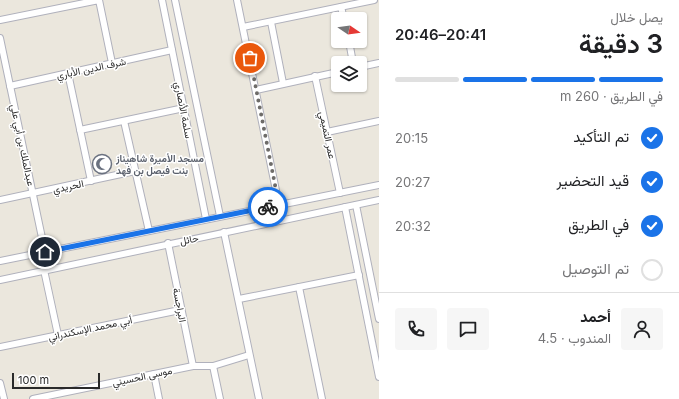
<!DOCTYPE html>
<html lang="ar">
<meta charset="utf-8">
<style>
body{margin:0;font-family:Inter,Vazirmatn,sans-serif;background:#f6f6f6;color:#202124;direction:rtl;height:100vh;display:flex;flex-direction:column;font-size:15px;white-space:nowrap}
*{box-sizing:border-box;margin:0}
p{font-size:13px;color:#757577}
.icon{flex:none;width:22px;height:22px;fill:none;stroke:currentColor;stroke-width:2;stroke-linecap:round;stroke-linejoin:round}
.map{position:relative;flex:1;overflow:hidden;direction:ltr}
.side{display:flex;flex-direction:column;background:#fff;width:300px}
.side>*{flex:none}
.needle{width:26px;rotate:103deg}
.tools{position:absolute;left:331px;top:12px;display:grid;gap:8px}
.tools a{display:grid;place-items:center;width:36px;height:36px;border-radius:4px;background:#fff;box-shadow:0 1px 3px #0004;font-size:20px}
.scale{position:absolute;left:12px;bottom:10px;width:88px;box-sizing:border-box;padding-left:4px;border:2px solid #2a2a2a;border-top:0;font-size:11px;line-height:14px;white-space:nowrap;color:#2a2a2a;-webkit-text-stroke:3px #fff;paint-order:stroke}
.pin{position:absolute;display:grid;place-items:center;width:34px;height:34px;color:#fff;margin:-17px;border:2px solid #fff;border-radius:50%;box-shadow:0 1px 4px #0007}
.courier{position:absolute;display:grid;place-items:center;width:40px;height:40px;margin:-20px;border:3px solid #1a73e8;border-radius:50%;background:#fff;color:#222;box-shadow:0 1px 5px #0007}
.summary em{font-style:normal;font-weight:600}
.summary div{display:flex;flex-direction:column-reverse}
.summary{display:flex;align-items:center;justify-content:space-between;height:68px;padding:0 16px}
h1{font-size:26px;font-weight:600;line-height:30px}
.bar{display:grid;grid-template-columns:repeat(4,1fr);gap:6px 4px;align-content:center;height:48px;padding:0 16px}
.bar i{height:5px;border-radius:3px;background:#e0e0e0}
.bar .current{background:#1a73e8}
.bar p{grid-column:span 4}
.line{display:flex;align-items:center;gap:10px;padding:0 16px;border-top:1px solid #e0e0e0}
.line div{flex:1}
.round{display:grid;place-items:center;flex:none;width:42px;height:42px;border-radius:4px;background:#f6f6f6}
ol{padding:0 16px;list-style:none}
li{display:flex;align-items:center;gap:12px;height:44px}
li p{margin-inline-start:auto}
li .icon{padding:4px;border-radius:50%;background:#1a73e8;color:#fff;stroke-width:4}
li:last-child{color:#757577}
li i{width:22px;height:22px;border:2px solid #e0e0e0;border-radius:50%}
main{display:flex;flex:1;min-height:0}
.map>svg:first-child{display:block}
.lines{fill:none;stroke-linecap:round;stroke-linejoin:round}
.minor-casing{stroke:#b0b1bc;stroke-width:8}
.minor{stroke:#fff;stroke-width:6}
.done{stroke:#6e6c69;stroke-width:4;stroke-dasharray:0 7.2}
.route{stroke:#1a73e8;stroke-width:5}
.labels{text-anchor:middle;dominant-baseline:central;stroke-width:3;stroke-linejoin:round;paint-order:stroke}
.street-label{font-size:10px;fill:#2a2a2a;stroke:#fff}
.worship-label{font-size:10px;font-weight:bold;fill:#5b616d;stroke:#fff;text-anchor:start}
</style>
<main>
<section class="side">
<div class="summary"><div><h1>3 دقيقة</h1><p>يصل خلال</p></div><em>20:41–20:46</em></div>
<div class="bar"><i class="current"></i><i class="current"></i><i class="current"></i><i></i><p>في الطريق · 260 m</p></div>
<ol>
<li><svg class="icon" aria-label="check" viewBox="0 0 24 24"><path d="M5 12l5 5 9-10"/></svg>تم التأكيد<p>20:15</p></li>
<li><svg class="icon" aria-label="check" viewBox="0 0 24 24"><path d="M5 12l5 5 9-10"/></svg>قيد التحضير<p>20:27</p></li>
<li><svg class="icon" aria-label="check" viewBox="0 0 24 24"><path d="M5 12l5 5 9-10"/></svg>في الطريق<p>20:32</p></li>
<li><i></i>تم التوصيل</li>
</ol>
<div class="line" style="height:72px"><a class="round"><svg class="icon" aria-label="person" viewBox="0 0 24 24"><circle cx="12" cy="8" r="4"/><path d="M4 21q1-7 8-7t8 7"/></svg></a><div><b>أحمد</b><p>المندوب · 4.5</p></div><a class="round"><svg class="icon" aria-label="chat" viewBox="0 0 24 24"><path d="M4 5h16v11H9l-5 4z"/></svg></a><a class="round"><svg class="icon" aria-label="phone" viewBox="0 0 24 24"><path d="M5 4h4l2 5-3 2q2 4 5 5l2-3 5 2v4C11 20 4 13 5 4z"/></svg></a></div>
</section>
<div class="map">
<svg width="379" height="399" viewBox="0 0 379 399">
<rect width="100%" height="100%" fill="#ebe7dd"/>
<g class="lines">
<g class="minor-casing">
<g id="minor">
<polyline points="162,0 206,219"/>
<polyline points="175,0 220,216"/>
<polyline points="237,0 279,205"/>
<polyline points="341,7 344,19"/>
<polyline points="0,20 99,0 112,63"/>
<polyline points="271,22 283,83"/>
<polyline points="243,27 374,0"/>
<polyline points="0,38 45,252"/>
<polyline points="349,41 353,63"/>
<polyline points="360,67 379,63"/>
<polyline points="68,73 91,181"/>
<polyline points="315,76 340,193"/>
<polyline points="10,86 172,50"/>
<polyline points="256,90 338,72"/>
<polyline points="124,121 149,231"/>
<polyline points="80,130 184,108"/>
<polyline points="327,132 379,121"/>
<polyline points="0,200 135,171"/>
<polyline points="356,205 379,319"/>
<polyline points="345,207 379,377"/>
<polyline points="224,232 259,399"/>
<polyline points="168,243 193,366"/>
<polyline points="0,261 379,185"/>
<polyline points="44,270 58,335"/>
<polyline points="0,280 379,200"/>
<polyline points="299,287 322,399"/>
<polyline points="239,299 359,275"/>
<polyline points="0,347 180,310"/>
<polyline points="213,366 220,399"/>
<polyline points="154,374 159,399"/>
<polyline points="0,383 4,399"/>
<polyline points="33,399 193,366 213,366 249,355"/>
</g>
</g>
<use href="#minor" class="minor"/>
</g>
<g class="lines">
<polyline class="done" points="250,58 279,205 268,207"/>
<polyline class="route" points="45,252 268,207"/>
</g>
<defs>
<g id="mosque-ring" transform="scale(1)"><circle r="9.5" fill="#fff" stroke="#6b7280" stroke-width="1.5"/><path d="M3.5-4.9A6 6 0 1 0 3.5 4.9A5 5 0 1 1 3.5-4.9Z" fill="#6b7280"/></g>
</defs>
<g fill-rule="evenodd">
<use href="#mosque-ring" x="102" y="164"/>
</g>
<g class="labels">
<g class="street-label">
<text transform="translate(91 68) rotate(-12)">شرف الدين الأباري</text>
<text transform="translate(184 110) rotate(79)">سلمة الأنصاري</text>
<text transform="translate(328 135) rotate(78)">عمر التميمي</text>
<text transform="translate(23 145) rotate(78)">عبدالملك بن أبي علي</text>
<text transform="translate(68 186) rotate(-12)">الحريدي</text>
<text transform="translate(189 239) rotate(-11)">حائل</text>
<text transform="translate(180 305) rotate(79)">البراجسة</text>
<text transform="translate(90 328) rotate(-12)">أبي محمد الإسكندراني</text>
<text transform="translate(142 376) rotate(-12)">موسى الحسيني</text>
</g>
<g class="worship-label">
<text x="116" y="158">مسجد الأميرة شاهيناز<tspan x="116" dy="12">بنت فيصل بن فهد</tspan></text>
</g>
</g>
</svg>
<div class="tools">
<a><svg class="needle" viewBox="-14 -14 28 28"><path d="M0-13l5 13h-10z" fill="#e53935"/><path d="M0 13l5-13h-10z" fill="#757577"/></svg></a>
<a><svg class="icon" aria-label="layers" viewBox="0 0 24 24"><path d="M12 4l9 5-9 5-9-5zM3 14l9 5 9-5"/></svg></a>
</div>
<div class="scale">100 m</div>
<div class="pin" style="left:250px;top:58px;background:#ea580c"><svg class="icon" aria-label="bag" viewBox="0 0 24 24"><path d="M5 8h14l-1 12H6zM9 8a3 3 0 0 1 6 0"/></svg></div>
<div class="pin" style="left:45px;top:252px;background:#1f2937"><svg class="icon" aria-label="home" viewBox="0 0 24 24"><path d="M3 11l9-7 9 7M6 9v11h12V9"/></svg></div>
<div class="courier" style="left:268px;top:207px"><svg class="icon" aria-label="bike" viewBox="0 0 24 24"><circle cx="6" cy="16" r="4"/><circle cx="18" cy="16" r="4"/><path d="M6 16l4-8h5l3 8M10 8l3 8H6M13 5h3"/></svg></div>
</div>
</main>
